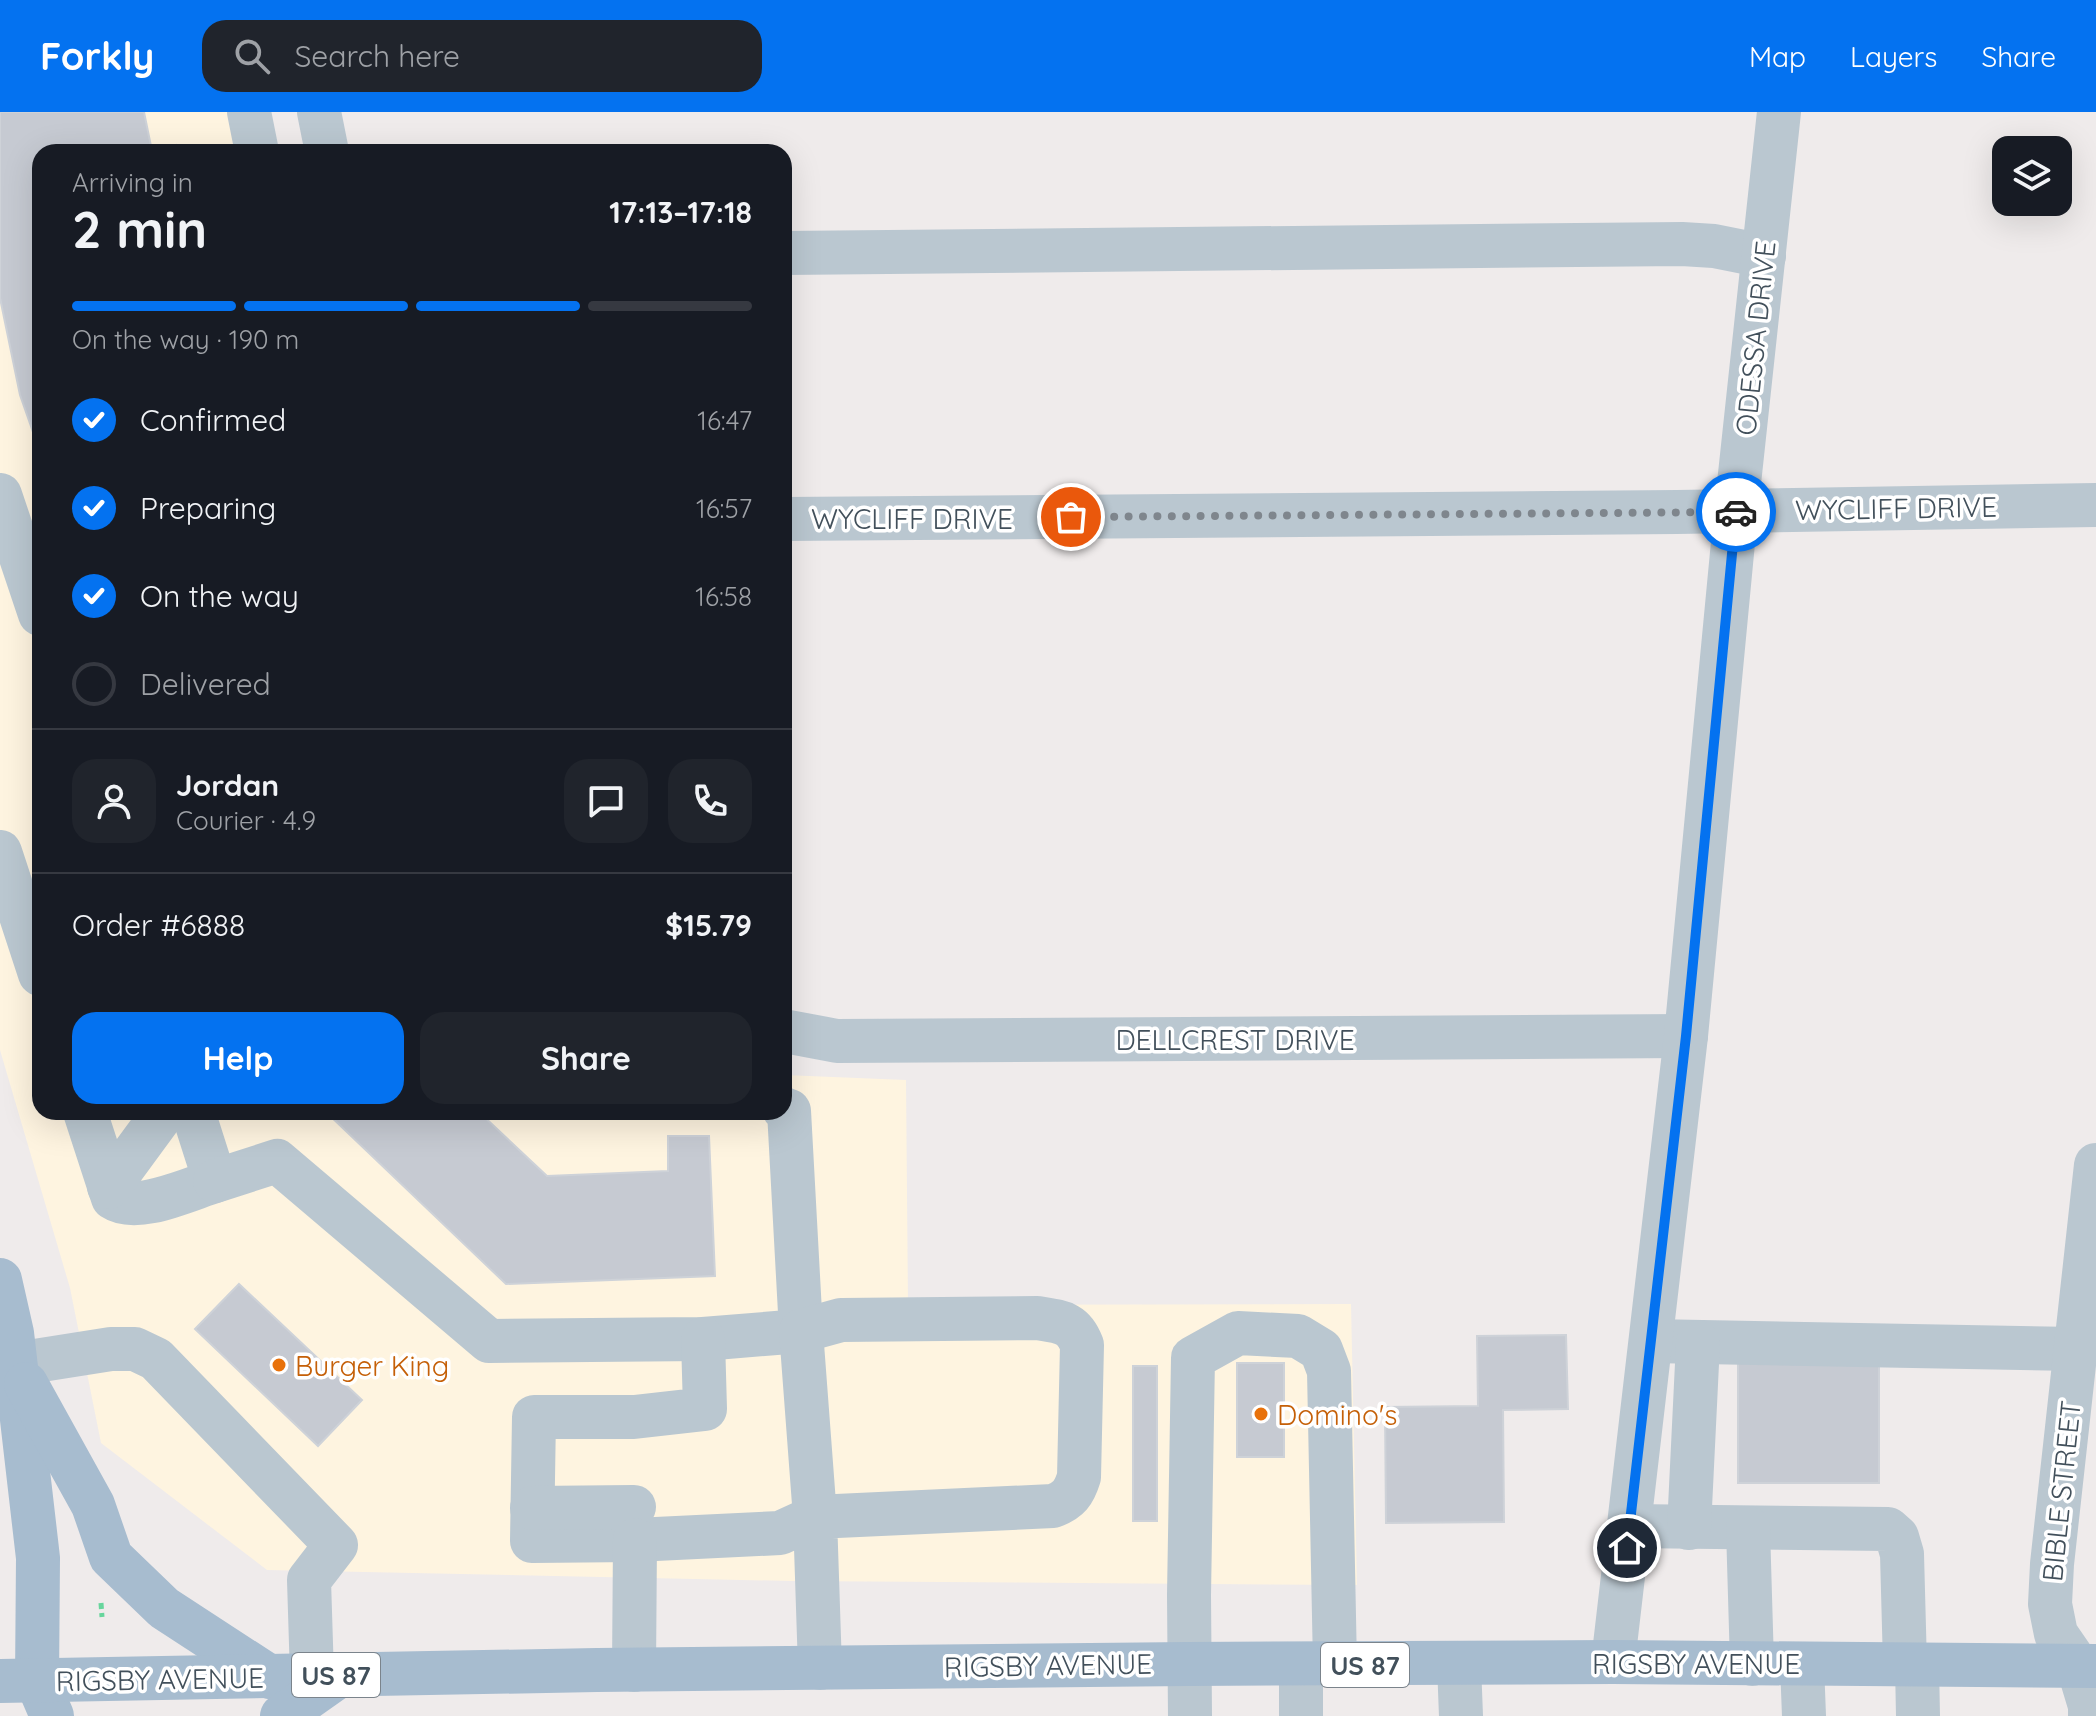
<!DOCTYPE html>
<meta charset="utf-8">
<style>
body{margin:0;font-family:Quicksand,sans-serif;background:#20242c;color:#f1f3f6;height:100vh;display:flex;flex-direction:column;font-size:30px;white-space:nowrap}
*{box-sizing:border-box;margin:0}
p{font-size:26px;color:#9ea1a6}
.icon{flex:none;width:44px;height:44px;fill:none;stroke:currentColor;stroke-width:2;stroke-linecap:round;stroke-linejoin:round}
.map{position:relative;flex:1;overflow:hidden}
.drawer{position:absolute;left:32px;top:32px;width:760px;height:976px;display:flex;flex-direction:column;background:#171b24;border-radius:24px;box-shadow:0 8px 32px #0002}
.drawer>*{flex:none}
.controls{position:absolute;left:1992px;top:24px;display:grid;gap:16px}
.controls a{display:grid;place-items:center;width:80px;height:80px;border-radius:16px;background:#171b24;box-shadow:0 8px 32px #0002;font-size:40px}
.pin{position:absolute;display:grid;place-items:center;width:68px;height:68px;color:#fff;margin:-34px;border:4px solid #fff;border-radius:50%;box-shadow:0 2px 8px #0007}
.courier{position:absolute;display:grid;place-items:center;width:80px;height:80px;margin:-40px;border:6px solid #0472f0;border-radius:50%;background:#fff;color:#222;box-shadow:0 2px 10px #0007}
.head em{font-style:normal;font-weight:700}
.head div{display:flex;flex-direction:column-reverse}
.head{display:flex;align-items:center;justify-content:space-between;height:136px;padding:0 40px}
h1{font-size:52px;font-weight:700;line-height:60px}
.bar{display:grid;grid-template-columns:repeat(4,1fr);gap:12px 8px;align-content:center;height:96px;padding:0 40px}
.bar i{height:10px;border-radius:6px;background:#363941}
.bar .active{background:#0472f0}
.bar p{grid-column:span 4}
.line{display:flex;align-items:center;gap:20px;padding:0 40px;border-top:2px solid #363941}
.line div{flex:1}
.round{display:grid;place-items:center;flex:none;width:84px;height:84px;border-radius:24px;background:#20242c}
ol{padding:0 40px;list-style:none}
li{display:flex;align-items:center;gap:24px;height:88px}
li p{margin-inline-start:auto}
li .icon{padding:8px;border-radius:50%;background:#0472f0;color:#fff;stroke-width:4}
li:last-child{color:#9ea1a6}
li i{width:44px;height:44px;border:4px solid #363941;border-radius:50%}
.primary-button{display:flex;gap:16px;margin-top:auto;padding:16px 40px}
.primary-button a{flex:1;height:92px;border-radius:24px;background:#0472f0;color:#fff;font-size:32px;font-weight:700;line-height:92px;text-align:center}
.primary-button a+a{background:#20242c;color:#f1f3f6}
header{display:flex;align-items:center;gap:48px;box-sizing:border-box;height:112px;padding:0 40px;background:#0472f0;color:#fff}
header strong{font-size:38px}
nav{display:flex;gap:44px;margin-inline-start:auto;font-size:28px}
.search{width:560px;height:72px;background:#20242c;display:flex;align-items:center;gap:20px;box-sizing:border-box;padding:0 28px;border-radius:24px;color:#9ea1a6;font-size:30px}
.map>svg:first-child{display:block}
.commercial{fill:#fef4e0}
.building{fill:#c6cad2;stroke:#ced2d8;stroke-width:2}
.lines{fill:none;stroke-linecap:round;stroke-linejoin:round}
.path{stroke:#67d59c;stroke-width:5;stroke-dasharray:6 4;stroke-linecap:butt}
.minor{stroke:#bac7d0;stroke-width:44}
.major{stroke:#a7bccf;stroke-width:44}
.done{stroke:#7f868d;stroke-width:8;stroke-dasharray:0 14.4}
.route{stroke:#0472f0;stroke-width:10}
.food-dot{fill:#e8710a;stroke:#fff;stroke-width:3}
.labels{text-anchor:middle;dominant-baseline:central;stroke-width:7;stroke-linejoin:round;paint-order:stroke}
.shield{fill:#fff;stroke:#7b848c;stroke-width:2}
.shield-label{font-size:26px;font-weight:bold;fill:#42505b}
.street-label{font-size:28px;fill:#42505b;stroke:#fff}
.food-label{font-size:28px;fill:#c56008;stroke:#fff;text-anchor:start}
</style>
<header>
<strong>Forkly</strong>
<div class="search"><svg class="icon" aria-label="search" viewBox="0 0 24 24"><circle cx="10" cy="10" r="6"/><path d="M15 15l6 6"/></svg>Search here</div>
<nav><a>Map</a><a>Layers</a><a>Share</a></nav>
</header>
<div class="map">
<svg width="2096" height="1604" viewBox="0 0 2096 1604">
<rect width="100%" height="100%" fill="#efebeb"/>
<polygon class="commercial" points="0,0 269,0 279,40 40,40 40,1000 784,1000 784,963 906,968 908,1193 1351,1192 1357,1473 792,1469 267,1458 101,1331 70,1176 0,938"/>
<g class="building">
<polygon points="0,0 144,0 152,39 176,33 178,40 40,40 40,340 20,283 0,186"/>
<polygon points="326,1000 479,1000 547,1064 668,1059 668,1024 709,1024 715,1164 506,1172"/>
<polygon points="239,1172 362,1288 318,1334 195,1217"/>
<polygon points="1566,1223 1568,1297 1503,1298 1504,1410 1386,1411 1385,1295 1478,1294 1477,1224"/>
<rect x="1738" y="1244" width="141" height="127"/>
<rect x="1237" y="1251" width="47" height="94"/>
<rect x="1133" y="1254" width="24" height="155"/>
</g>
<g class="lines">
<polyline class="path" points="101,1491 102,1505"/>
<g class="minor">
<polyline points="249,0 257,40"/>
<polyline points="319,0 327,40"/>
<polyline points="784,141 1682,132 1714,134 1764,144"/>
<polyline points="0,383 40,502"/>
<polyline points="784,407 1677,400 2096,393"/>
<polyline points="0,740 40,862"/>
<polyline points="784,919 837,929 1686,924"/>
<path d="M85,1000L113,1086C137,1102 189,1077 215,1069L193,1000"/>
<polyline points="215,1069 277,1049 489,1229 703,1227 801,1219 789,999 784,997"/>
<polyline points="109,1075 164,1000"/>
<path d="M703,1227L705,1297L634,1305H534L532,1429L635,1428L780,1421L815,1405L1053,1394C1069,1388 1074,1381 1079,1365L1082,1233C1073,1209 1060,1210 1037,1206L841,1208L801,1219L815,1405L820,1556"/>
<polyline points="1651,1229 2075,1237"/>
<polyline points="16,1252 111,1237 135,1237 156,1247 336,1433 309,1468 312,1564"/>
<polyline points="532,1396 634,1395"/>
<polyline points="1629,1414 1888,1417 1897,1425 1902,1442 1905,1553"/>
<polyline points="1689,1416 1698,1231"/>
<polyline points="1748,1416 1752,1552"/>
<polyline points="1613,1550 1686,924 1736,399 1779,0"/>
<polyline points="1459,1552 1461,1604"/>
<polyline points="1802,1552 1804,1604"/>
<polyline points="1301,1553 1301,1604"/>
<polyline points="1917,1553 1918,1604"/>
<polyline points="634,1558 635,1428"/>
<polyline points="1190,1604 1189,1483 1193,1246 1238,1221 1298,1224 1321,1238 1329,1259 1335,1553"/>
<polyline points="2090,1604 2090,1594 2078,1554 2056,1522 2050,1492 2052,1452 2096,1053"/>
</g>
<g class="major">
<polyline points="0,1168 12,1221 38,1446 37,1569 52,1604"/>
<polyline points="26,1272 93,1393 111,1445 164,1496 270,1565"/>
<polyline points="0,1569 597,1558 1188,1552 1613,1550 2096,1554"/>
<polyline points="282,1604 340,1563"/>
</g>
</g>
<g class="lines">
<polyline class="done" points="1071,405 1736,400"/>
<polyline class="route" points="1627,1436 1686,924 1736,400"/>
</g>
<g class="food-dot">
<circle cx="279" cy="1253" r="8"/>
<circle cx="1261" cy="1302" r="8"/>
</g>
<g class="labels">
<g class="shield">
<rect x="1321" y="1531" width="88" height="44" rx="6"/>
<rect x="292" y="1541" width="88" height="44" rx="6"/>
</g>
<g class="shield-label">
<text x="1365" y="1553">US 87</text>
<text x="336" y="1563">US 87</text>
</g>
<g class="street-label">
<text transform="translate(1755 226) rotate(-84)">ODESSA DRIVE</text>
<text transform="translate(1896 396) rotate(-1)">WYCLIFF DRIVE</text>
<text x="912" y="406">WYCLIFF DRIVE</text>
<text x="1235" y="927">DELLCREST DRIVE</text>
<text transform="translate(2061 1379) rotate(-84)">BIBLE STREET</text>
<text x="1696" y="1551">RIGSBY AVENUE</text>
<text transform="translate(1048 1553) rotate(-1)">RIGSBY AVENUE</text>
<text transform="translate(160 1567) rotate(-1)">RIGSBY AVENUE</text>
</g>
<g class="food-label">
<text x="295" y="1253">Burger King</text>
<text x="1277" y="1302">Domino's</text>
</g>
</g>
</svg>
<div class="controls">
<a><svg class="icon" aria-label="layers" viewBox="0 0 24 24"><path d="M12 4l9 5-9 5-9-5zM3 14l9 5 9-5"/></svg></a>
</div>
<div class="pin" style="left:1071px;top:405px;background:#ea580c"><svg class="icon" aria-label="bag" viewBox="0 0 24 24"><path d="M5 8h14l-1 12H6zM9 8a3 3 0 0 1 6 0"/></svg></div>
<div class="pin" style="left:1627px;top:1436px;background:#1f2937"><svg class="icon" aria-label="home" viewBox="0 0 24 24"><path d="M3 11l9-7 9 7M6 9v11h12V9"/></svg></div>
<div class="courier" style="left:1736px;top:400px"><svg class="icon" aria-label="car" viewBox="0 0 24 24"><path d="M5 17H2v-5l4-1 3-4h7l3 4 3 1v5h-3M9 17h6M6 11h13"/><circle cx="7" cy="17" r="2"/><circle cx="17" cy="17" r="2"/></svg></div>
<section class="drawer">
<div class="head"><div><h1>2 min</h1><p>Arriving in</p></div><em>17:13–17:18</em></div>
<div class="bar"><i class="active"></i><i class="active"></i><i class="active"></i><i></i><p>On the way · 190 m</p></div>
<ol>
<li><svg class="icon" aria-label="check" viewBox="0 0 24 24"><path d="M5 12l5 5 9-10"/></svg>Confirmed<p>16:47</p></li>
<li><svg class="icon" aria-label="check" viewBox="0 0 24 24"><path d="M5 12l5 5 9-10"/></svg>Preparing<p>16:57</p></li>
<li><svg class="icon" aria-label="check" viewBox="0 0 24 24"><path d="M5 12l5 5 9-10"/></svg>On the way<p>16:58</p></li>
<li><i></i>Delivered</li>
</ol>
<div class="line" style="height:144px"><a class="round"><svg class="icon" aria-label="person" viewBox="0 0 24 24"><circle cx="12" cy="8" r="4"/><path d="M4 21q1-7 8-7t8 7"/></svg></a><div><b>Jordan</b><p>Courier · 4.9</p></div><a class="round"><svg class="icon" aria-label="chat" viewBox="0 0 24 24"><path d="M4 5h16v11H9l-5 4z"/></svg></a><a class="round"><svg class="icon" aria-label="phone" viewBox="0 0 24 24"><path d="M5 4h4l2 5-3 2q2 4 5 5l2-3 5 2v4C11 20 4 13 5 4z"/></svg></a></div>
<div class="line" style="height:104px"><div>Order #6888</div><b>$15.79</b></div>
<div class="primary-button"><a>Help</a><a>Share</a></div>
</section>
</div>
